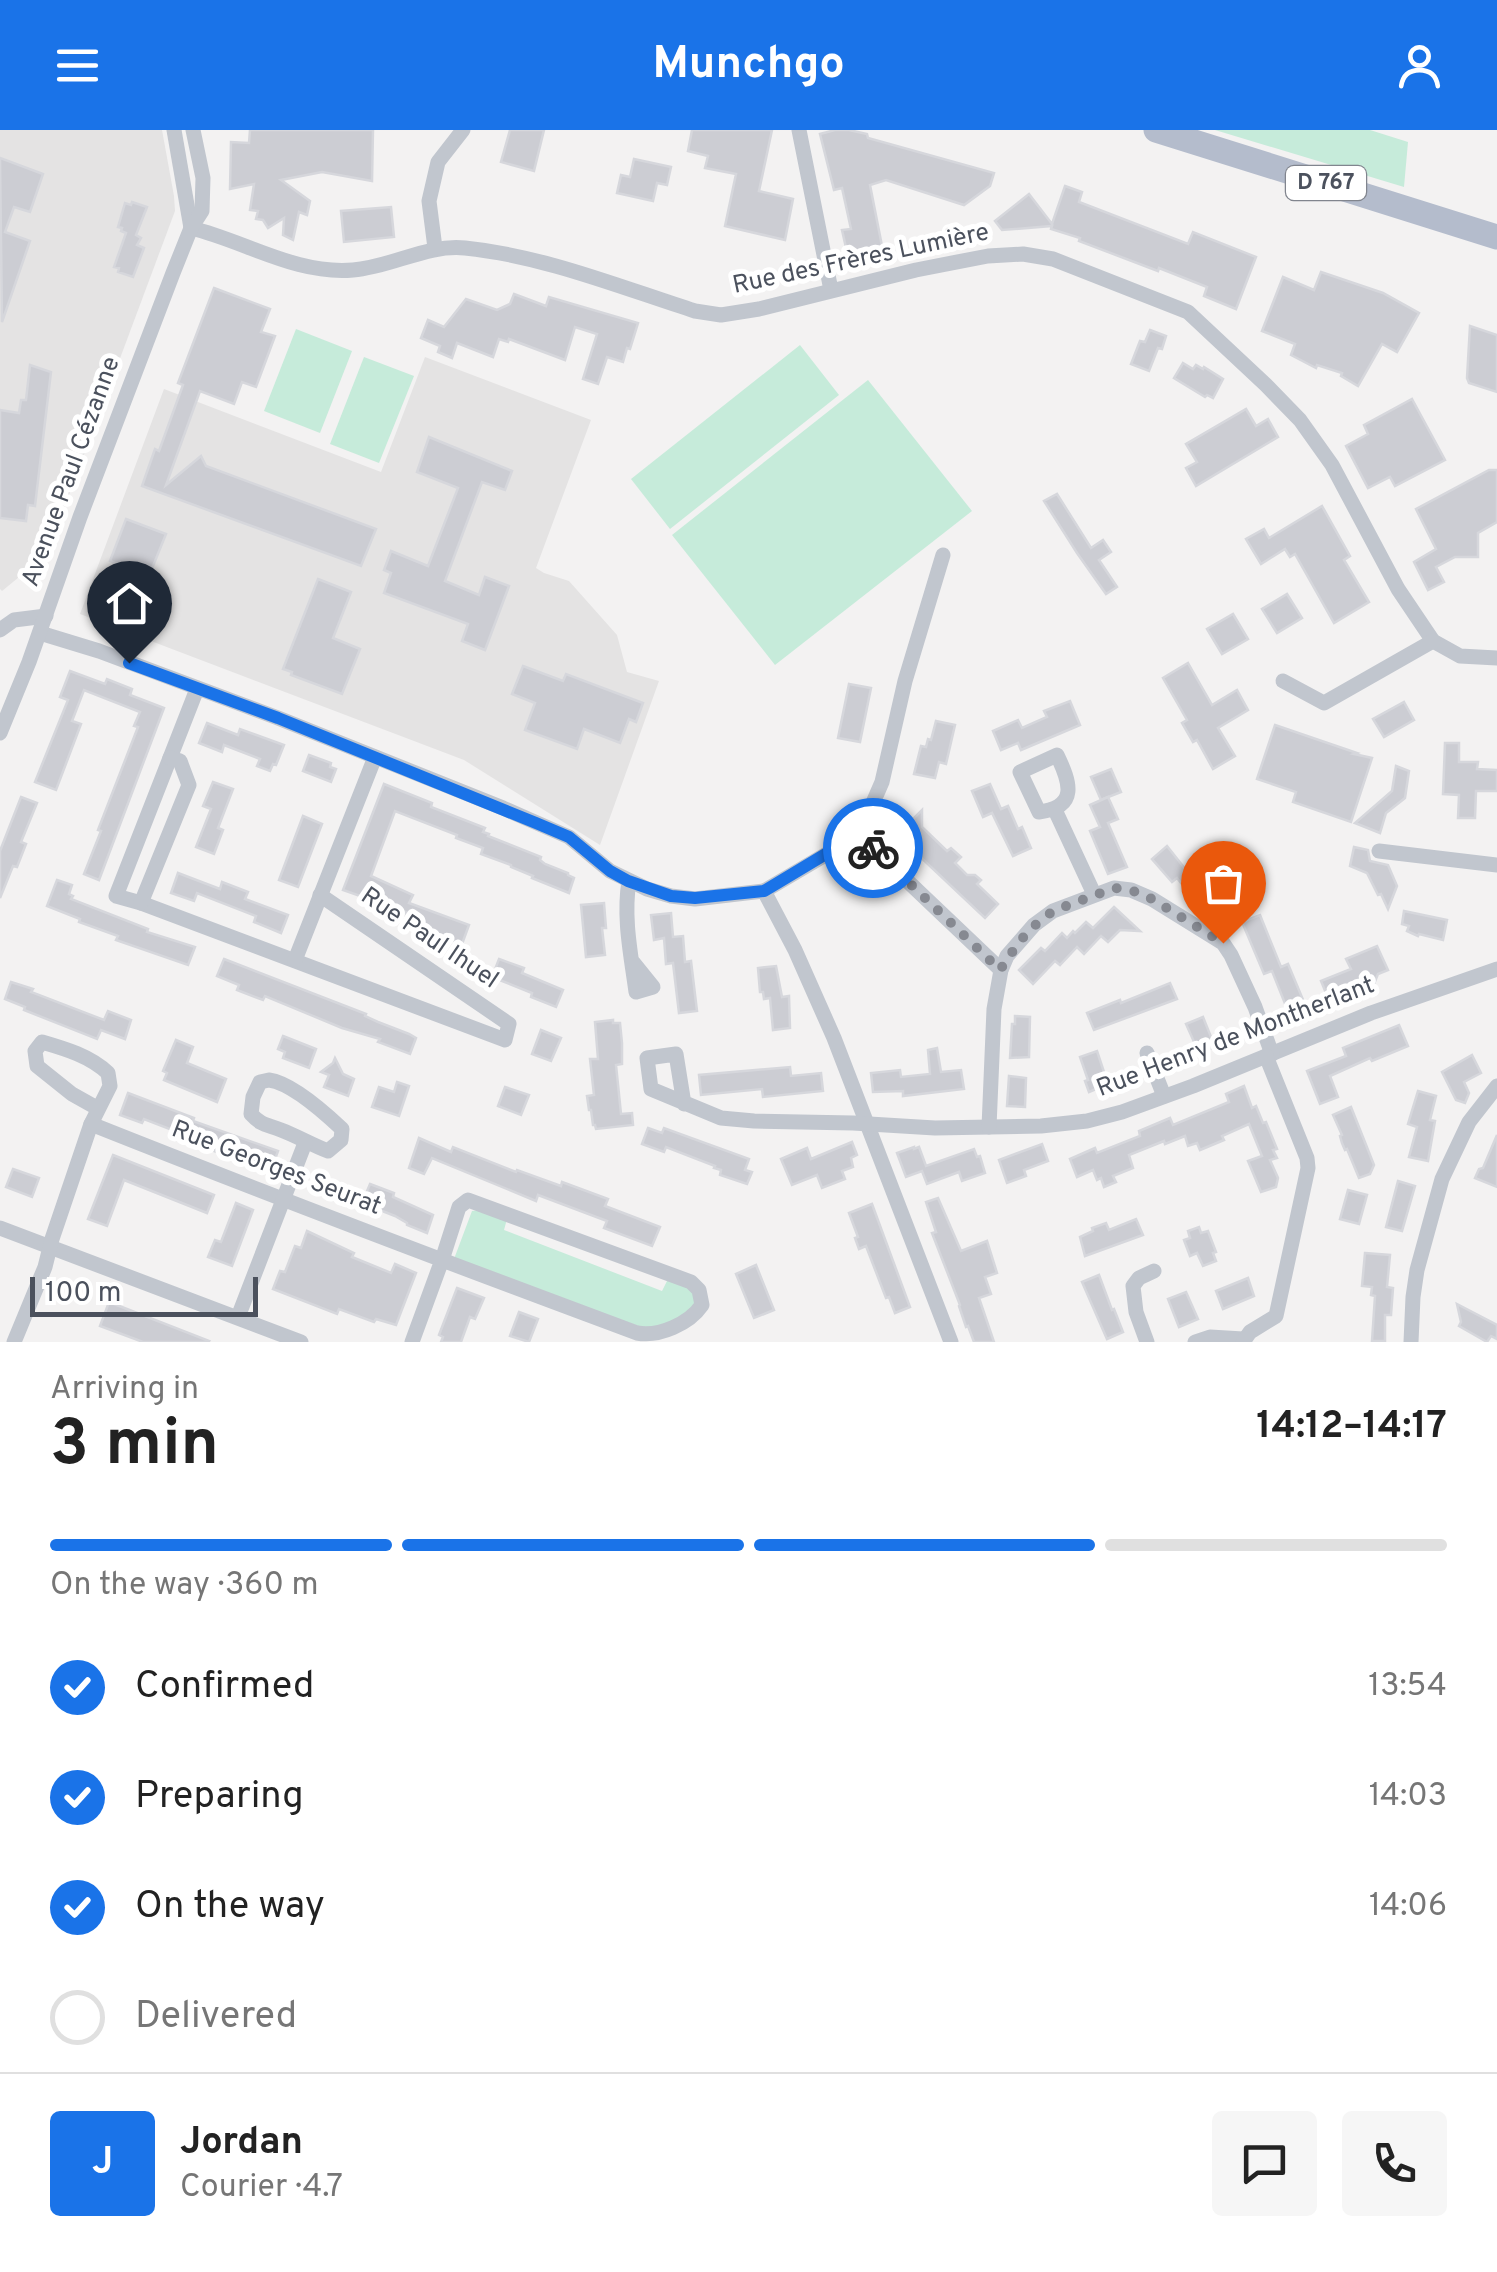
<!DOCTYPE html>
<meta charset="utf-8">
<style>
body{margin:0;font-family:Overpass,sans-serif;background:#f6f6f6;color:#222;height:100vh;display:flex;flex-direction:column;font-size:38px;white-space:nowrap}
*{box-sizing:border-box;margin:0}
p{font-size:32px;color:#767676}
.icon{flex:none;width:55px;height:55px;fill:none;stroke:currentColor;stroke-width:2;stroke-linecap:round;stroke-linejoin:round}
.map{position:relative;height:1212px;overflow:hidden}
.details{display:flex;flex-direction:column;background:#fff;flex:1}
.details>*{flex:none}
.scale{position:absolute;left:30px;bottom:25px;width:228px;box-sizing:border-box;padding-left:10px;border:5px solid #4b515d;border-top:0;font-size:28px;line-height:35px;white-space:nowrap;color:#4b515d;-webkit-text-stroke:8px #fff;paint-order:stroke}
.pin{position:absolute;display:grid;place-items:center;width:85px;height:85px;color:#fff;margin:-102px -42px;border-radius:50% 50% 50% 0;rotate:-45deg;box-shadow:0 0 10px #0007}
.pin .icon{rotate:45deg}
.courier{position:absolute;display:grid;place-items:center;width:100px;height:100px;margin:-50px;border:8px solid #1a73e8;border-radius:50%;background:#fff;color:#222;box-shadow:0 2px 12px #0007}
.headline em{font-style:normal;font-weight:700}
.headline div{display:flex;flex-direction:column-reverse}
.headline{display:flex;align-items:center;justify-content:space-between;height:170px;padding:0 50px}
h1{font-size:65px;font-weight:700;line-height:75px}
.bar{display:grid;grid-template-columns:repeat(4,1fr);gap:15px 10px;align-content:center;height:120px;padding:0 50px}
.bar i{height:12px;border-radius:8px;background:#e0e0e0}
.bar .active{background:#1a73e8}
.bar p{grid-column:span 4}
.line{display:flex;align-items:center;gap:25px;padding:0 50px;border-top:2px solid #e0e0e0}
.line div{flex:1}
.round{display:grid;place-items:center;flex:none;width:105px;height:105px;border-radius:10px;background:#f6f6f6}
ol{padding:0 50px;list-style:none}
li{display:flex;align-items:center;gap:30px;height:110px}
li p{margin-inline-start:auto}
li .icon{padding:10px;border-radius:50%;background:#1a73e8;color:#fff;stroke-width:4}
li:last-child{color:#767676}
li i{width:55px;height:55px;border:5px solid #e0e0e0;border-radius:50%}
header{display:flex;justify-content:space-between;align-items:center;height:130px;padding:0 50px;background:#1a73e8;color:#fff;font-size:45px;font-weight:700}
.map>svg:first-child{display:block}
.education{fill:#e4e3e3}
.green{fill:#c6ebda}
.building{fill:#cccdd3;stroke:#d6d7dc;stroke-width:2.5}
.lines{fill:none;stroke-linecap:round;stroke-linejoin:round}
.street{stroke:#c1c6ce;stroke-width:15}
.primary{stroke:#b4bccc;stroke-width:25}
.done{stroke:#868991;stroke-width:10;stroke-dasharray:0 18}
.route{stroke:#1a73e8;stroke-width:12}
.labels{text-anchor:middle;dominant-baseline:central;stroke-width:10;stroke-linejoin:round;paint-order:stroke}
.shield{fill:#fff;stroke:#81858e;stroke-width:2.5}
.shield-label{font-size:22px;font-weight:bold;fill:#4b515d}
.street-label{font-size:25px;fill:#4b515d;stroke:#fff}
</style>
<header><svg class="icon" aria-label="menu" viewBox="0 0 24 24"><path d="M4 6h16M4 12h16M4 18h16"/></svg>Munchgo<svg class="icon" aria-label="person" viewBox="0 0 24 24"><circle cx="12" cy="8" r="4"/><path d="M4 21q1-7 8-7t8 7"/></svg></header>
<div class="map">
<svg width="1497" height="1212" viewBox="0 0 1497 1212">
<rect width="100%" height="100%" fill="#f3f2f2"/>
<g class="education">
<polygon points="0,0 162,0 174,66 175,81 47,424 2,461 0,459"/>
<polygon points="425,227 591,290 536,438 544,443 569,451 617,505 627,542 659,551 600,715 464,630 80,484 164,259 381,342"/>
</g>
<g class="green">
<polygon points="1215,0 1370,0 1408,12 1404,57"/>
<polygon points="296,199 352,221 320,303 264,281"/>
<polygon points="800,215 839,265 670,399 631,349"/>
<polygon points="364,227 414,246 379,333 330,314"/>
<polygon points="868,250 972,381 775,535 672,405"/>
<polygon points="480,1080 507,1089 504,1100 662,1161 668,1149 691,1159 696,1171 691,1182 652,1201 454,1129 472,1081"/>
</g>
<g class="building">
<polygon points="250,0 373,0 372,51 322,42 281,50 310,71 307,85 299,82 293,110 283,105 284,88 268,98 263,90 256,89 258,81 250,80 254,54 230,59 231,12 249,13"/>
<polygon points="510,0 544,0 534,41 501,32"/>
<polygon points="692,0 772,0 759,61 793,69 785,110 725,96 736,44 705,38 708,26 688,21"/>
<polygon points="835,0 849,0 867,4 868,8 994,43 990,56 964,75 886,50 870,55 882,116 847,122 842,100 851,99 842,58 834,60 820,4"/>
<polygon points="0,28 43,44 30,82 14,77 5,102 30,111 2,192"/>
<polygon points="634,29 671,37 667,55 657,53 653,71 617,63 621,45 630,47"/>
<polygon points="1065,56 1082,62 1079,72 1188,114 1193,102 1256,127 1236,179 1204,166 1207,157 1159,138 1158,141 1079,111 1080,108 1051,99 1052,96 1002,100 995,91 1029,64 1052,94"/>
<polygon points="132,72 147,77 136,105 141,108 137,115 144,118 133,147 118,142 119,138 114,137 126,103 121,101 122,98 118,97 125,73 131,75"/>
<polygon points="391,77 394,107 344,112 341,81"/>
<polygon points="1321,142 1383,163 1419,183 1397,222 1382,214 1358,256 1341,246 1342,243 1317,235 1316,238 1291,225 1295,214 1262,201 1283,147 1314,160"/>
<polygon points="214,158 270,179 261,202 275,206 256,257 242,252 234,274 200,261 166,355 201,326 206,336 376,399 361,436 142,356 155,319 159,321 183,255 178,253"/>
<polygon points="514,164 546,176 549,167 638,193 630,219 627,218 623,232 607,227 598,254 583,249 597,204 575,197 565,230 509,209 508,212 499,209 493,227 457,213 452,228 438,222 440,216 421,208 428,190 444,197 466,169 497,180 510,174"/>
<polygon points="1470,196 1497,205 1497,262 1469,253 1467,248"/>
<polygon points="1150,200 1166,206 1162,219 1158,218 1149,241 1131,234 1140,211 1145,212"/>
<polygon points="1183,233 1193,239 1196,235 1203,239 1204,237 1223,249 1213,268 1207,265 1205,267 1174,248"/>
<polygon points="30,235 51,242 35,376 28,375 26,391 0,388 0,280 19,283 21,270 26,270"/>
<polygon points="1412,269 1445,330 1395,356 1390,347 1368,358 1346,316 1368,304 1364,295"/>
<polygon points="1246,279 1256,296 1268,289 1278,307 1196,356 1186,338 1197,332 1186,314"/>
<polygon points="429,307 512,341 505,360 482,352 445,451 479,465 485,447 509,456 485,520 462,511 468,494 384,463 391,443 384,440 391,421 428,436 458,358 417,342"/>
<polygon points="1489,340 1497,340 1497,392 1478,403 1478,427 1455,427 1436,437 1444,452 1428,460 1414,432 1436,419 1416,379"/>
<polygon points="1057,364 1091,418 1103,410 1111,422 1099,430 1117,457 1106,464 1077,423 1044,371"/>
<polygon points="1322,376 1350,426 1344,430 1369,472 1334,493 1295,424 1290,427 1285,419 1261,434 1246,409 1264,399 1269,408"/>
<polygon points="126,389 166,404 149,446 110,431"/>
<polygon points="318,449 351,462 333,508 360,519 342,564 291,545 292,542 283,539"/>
<polygon points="1287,464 1302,488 1277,503 1262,479"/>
<polygon points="1233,484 1248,509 1222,524 1207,499"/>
<polygon points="1188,533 1212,575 1237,560 1248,580 1218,598 1235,626 1213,639 1197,610 1193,612 1182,593 1187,590 1163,548"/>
<polygon points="523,536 563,551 566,544 643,573 636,592 629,589 620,613 584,599 577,619 525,600 535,573 512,564"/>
<polygon points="70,541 105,554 107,549 132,559 130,565 164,578 99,750 84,744 101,701 98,700 138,597 134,596 140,582 84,560 72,591 81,594 56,660 35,652 68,570 60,567"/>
<polygon points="849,554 871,558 860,612 838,608"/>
<polygon points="1070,571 1080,595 1021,620 1018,613 1001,620 993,601 1018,590 1022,598 1047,587 1044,581"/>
<polygon points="1404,572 1414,590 1384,607 1373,589"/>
<polygon points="936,591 955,595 946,634 939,632 935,648 914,644 921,616 926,617 928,609 931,610"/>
<polygon points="207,593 238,605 240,599 284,615 276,635 273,634 270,641 257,636 260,629 224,615 222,622 199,613"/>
<polygon points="1275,595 1357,623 1354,624 1372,628 1351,692 1293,672 1296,662 1257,649"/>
<polygon points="1445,613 1459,613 1459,632 1478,632 1477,639 1497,640 1497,661 1476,661 1475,688 1458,688 1459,665 1443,664"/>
<polygon points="309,625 331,633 330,637 336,639 331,652 303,641"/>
<polygon points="1396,636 1409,641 1405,668 1386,683 1380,703 1355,693 1392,661"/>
<polygon points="1111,639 1121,662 1101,670 1091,647"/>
<polygon points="213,652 233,659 218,698 223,700 214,724 196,717 211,679 203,676"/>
<polygon points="384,654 432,673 431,677 485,698 483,702 489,704 488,706 541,727 540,730 545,734 568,743 568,745 574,748 569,763 532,748 533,746 511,737 511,735 481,724 483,718 456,708 457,705 395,681 371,746 413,765 409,773 469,795 462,814 403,791 406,782 343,760"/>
<polygon points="990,654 1001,679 1008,676 1018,699 1022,697 1031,718 1013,726 992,683 983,687 972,661"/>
<polygon points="21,667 37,673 21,712 26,714 17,737 13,736 0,768 0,721"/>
<polygon points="1108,667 1118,689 1108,693 1127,737 1108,744 1090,701 1100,697 1090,675"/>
<polygon points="922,680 922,697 947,721 951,718 961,727 955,733 967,745 975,745 981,750 977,754 998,774 985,788 897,705"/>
<polygon points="303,686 322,694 298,757 279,750"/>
<polygon points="1167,716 1186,740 1193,734 1210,755 1194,769 1177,748 1172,752 1152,729"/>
<polygon points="1354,717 1368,720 1370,731 1388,735 1397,756 1388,779 1381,764 1378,765 1367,743 1350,736"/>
<polygon points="178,743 220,759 222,752 248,762 245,769 288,785 281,803 254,792 256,786 197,763 194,771 171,763"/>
<polygon points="57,750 72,755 69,764 73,766 71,769 148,799 147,802 195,817 188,835 116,810 118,806 79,792 80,789 47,776"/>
<polygon points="604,773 606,798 602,798 605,825 586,827 581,775"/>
<polygon points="1114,777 1140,801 1120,800 1108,812 1101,806 1084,824 1077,817 1060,835 1055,831 1033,854 1019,840 1041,818 1045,821 1062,803 1067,808 1073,801 1075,803 1086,792 1093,798"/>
<polygon points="1404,781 1447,790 1443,810 1419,804 1418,806 1407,801 1409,796 1402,794"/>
<polygon points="671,783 673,807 683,806 685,832 691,831 697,881 679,883 673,833 666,834 664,808 654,810 651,785"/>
<polygon points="1260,785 1281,837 1288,834 1309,884 1292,891 1272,841 1264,844 1242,792"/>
<polygon points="1377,816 1388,840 1378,844 1374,854 1371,853 1328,868 1321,851 1351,839 1346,829"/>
<polygon points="224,829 366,884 365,886 378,892 409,904 416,908 410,924 378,912 380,909 342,898 265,866 263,870 237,860 239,855 217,846"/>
<polygon points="499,829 524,838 522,843 563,860 556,877 531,867 532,863 492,847"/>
<polygon points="776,836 782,867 789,866 790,898 773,900 770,868 764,869 763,862 760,862 758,838"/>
<polygon points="11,852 33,859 31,862 104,890 108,881 131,890 125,909 101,900 97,909 24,880 25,877 5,869"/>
<polygon points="1170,853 1177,869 1094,900 1087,883 1120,870 1121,873"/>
<polygon points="1015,886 1030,887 1029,927 1010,928 1012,894 1015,894"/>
<polygon points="1203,887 1215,917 1199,923 1186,894"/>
<polygon points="613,890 613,893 620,893 622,913 622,934 616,935 621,984 632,983 633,995 596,999 595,995 593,995 591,980 589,980 587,966 594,965 590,929 598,929 595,892"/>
<polygon points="1399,895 1408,916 1372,931 1370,928 1330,946 1338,967 1320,974 1307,941 1346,926 1343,918"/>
<polygon points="541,900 561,908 551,931 532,924"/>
<polygon points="283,906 316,919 309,938 283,928 285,922 278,919"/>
<polygon points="176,910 193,917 187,933 226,949 217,972 164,950 167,943 163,941"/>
<polygon points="937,918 941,942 961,940 964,959 903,966 903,961 873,962 871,943 900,940 901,947 930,944 928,920"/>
<polygon points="1097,921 1108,954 1089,962 1085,951 1088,950 1080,927"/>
<polygon points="1472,925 1481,943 1464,952 1469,963 1465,973 1456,970 1442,942"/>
<polygon points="335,928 343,944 354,949 348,966 324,957 329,945 321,942 333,933"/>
<polygon points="790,937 791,946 821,943 823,961 763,967 762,959 701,965 699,945"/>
<polygon points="1009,946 1026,948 1025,977 1007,976"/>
<polygon points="397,952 409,956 399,986 372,977 379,957 394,962"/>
<polygon points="1244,956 1252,978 1256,976 1263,993 1266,992 1277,1019 1273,1020 1277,1028 1270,1030 1278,1048 1276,1057 1261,1062 1248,1031 1262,1026 1249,994 1222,1006 1224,1010 1200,1020 1197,1013 1188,1016 1185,1006 1165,1014 1164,1011 1129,1025 1133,1038 1113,1046 1116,1052 1104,1057 1101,1048 1097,1050 1093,1040 1077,1047 1070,1029 1095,1018 1097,1023 1140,1006 1139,1001 1170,988 1173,995 1229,972 1226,964"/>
<polygon points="505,957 529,965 521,985 498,976"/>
<polygon points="1418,961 1436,966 1430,990 1435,991 1428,1031 1409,1027 1417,997 1408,994"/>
<polygon points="128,963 194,988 193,991 278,1021 270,1043 204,1017 206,1013 144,989 142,993 120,985"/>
<polygon points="1351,977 1374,1035 1370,1044 1359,1048 1347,1019 1345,1020 1342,1013 1340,1006 1342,1005 1333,985"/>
<polygon points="648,998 662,1003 664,998 749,1029 745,1040 752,1042 747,1054 720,1045 721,1040 714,1038 715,1036 666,1017 664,1022 642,1014"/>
<polygon points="1497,1005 1497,1057 1475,1048 1479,1039 1483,1038"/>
<polygon points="419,1008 451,1022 453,1017 516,1042 517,1040 561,1056 562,1052 608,1069 605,1076 660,1097 652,1116 604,1098 607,1091 538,1065 536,1071 432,1028 424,1044 409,1038"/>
<polygon points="852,1012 857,1025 851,1028 853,1037 842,1041 845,1049 822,1058 817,1045 792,1055 781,1029 807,1018 811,1029"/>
<polygon points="1042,1014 1048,1031 1024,1040 1026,1046 1007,1053 999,1030"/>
<polygon points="914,1017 914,1019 919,1017 926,1036 974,1019 977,1027 980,1026 985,1043 962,1051 959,1042 927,1054 922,1041 906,1047 897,1023"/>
<polygon points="113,1025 214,1065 207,1083 124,1050 107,1096 88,1089"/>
<polygon points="13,1039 39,1048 32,1067 6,1057"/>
<polygon points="1398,1051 1415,1056 1402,1101 1386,1097"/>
<polygon points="370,1054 394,1063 393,1067 433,1085 427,1103 407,1095 407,1093 395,1086 362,1073"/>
<polygon points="1348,1060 1367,1065 1359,1094 1340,1089"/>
<polygon points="938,1068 961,1121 987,1111 997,1143 985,1147 991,1164 979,1168 994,1212 974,1212 968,1196 966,1197 959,1176 960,1175 932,1103 936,1102 926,1072"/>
<polygon points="236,1073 253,1080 232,1136 208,1127 215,1110 221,1112"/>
<polygon points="872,1074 910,1177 895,1183 889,1167 886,1168 866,1116 859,1119 855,1108 858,1107 849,1083"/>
<polygon points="1136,1089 1143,1105 1085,1126 1080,1107 1093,1101 1092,1098 1106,1093 1109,1100"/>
<polygon points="1199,1097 1201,1103 1208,1101 1216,1122 1213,1123 1216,1131 1203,1136 1197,1123 1190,1126 1184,1110 1190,1108 1188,1101"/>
<polygon points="307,1101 354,1123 352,1127 391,1143 395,1134 416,1143 396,1195 376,1189 374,1192 339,1179 337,1184 273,1159 280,1141 285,1142 295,1116 301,1118"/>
<polygon points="1365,1123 1390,1125 1387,1157 1393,1158 1391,1185 1385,1185 1385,1211 1372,1211 1375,1166 1371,1165 1372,1157 1362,1156"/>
<polygon points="756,1135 774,1180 754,1188 736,1144"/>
<polygon points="1099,1145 1112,1180 1114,1179 1123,1202 1107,1209 1082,1152"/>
<polygon points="1248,1148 1254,1166 1223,1179 1216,1161"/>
<polygon points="457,1158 484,1168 475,1189 470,1187 461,1212 441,1212 443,1207 439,1205"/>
<polygon points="1186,1162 1198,1189 1179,1197 1168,1169"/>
<polygon points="109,1172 209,1211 208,1212 143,1212 100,1196"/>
<polygon points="1457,1174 1497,1195 1497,1209 1491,1206 1487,1212 1459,1196 1461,1192"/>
<polygon points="519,1182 538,1189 529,1212 510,1206"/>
</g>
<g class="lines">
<g class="street">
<polyline points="174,0 191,98"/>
<polyline points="799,0 831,160"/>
<path d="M191,98C245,111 296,145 353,140C392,137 427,114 465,118C544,126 620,157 695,181L721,185L759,179L916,140L988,126L1023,124L1053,129L1188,182L1266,255L1300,290L1332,335L1398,459L1433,511L1460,526L1497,528"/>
<polyline points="435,118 429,71 438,32 463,0"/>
<polyline points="943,425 905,551 882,652 859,705 1001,840"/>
<polyline points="0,500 14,490 46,486"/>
<polyline points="40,503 99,521 278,588 503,678 569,707 610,741 647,759 671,766 695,769 764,761 795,820 834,908 951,1212"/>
<polyline points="1283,551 1324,573 1433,511"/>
<polyline points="197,559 116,766 141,773 505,910 509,894 320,765"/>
<polyline points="0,603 29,532 80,387 173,143 191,98 202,81 203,48 193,0"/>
<path d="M1057,625C1070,652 1079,677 1039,682L1020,642Z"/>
<polyline points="1055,680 1094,764"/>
<polyline points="1379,721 1497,735"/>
<path d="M629,751C623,788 631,825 636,862L653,857L632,831"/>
<polyline points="764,761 859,705"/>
<polyline points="141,773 189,655 180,631 170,628"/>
<polyline points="295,830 375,627"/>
<polyline points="1147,923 1164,966"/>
<path d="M269,950C292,953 325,983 342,999L341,1010L328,1021C312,1015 297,1006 281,1000C266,994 262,996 251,984L253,967L260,952Z"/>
<polyline points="684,974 676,924 647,928 651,959 721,988 754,991 853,993 935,998 1041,996 1087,991 1122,982 1193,956 1371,883 1497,839"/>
<path d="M91,994C272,1066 454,1135 637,1203C659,1207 689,1194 702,1175L699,1160L691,1152L468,1070L459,1077L442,1130L412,1212"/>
<polyline points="989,997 994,879 1001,840 1007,826 1034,795 1053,781 1114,758 1131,760 1152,769 1223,813 1231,825 1255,877 1272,924"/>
<polyline points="0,1098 301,1212"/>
<polyline points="238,1187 305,1013"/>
<path d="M14,1212L45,1137L52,1109L91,994L110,956L108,943C90,926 66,919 42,912L35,921L37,936L72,964L97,978"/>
<polyline points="1147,1212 1136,1182 1133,1156 1139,1148 1154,1141"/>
<polyline points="1195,1212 1210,1207 1243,1209"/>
<polyline points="1243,1212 1250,1202 1276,1186 1308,1038 1307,1028 1266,926"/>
<polyline points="1411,1212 1413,1167 1417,1140 1442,1049 1469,992 1497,956"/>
</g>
<polyline class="primary" points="1156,0 1497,107"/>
</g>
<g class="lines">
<polyline class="done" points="873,718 1000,840 1019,812 1034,796 1053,781 1114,758 1131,760 1152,769 1223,813"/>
<polyline class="route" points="129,533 278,588 536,693 569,707 610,741 628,751 671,766 695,768 764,761 859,704 873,718"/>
</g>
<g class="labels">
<rect class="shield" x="1286" y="36" width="80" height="34" rx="8"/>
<g class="shield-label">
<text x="1326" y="53">D 767</text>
</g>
<g class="street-label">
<text transform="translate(861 130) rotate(-12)">Rue des Frères Lumière</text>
<text transform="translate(72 342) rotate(-70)">Avenue Paul Cézanne</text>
<text transform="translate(429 809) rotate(34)">Rue Paul Ihuel</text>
<text transform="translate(1236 908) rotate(-21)">Rue Henry de Montherlant</text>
<text transform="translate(276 1039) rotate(21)">Rue Georges Seurat</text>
</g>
</g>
</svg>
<div class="scale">100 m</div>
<div class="pin" style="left:1223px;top:813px;background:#ea580c"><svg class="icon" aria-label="bag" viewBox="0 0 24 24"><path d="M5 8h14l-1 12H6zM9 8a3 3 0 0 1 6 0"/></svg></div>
<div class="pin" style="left:129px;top:533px;background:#1f2937"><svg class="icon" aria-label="home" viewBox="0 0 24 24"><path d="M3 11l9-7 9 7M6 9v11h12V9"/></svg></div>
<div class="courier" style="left:873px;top:718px"><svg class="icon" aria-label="bike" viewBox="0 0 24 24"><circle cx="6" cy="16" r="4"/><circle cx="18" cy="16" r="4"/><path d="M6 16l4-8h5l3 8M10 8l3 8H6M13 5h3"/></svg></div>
</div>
<section class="details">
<div class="headline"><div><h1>3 min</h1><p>Arriving in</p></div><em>14:12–14:17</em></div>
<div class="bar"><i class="active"></i><i class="active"></i><i class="active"></i><i></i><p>On the way · 360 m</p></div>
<ol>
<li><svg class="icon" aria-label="check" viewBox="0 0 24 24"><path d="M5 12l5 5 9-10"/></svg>Confirmed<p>13:54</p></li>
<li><svg class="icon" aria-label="check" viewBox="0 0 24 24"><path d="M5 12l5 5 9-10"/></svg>Preparing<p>14:03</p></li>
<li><svg class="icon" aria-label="check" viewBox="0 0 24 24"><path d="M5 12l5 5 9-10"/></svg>On the way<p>14:06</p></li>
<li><i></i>Delivered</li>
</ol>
<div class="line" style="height:180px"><b class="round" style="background:#1a73e8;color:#fff">J</b><div><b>Jordan</b><p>Courier · 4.7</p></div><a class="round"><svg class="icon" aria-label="chat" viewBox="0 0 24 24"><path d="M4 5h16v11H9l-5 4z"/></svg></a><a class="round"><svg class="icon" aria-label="phone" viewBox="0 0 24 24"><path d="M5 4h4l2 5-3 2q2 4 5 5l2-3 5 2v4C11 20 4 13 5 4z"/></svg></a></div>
</section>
